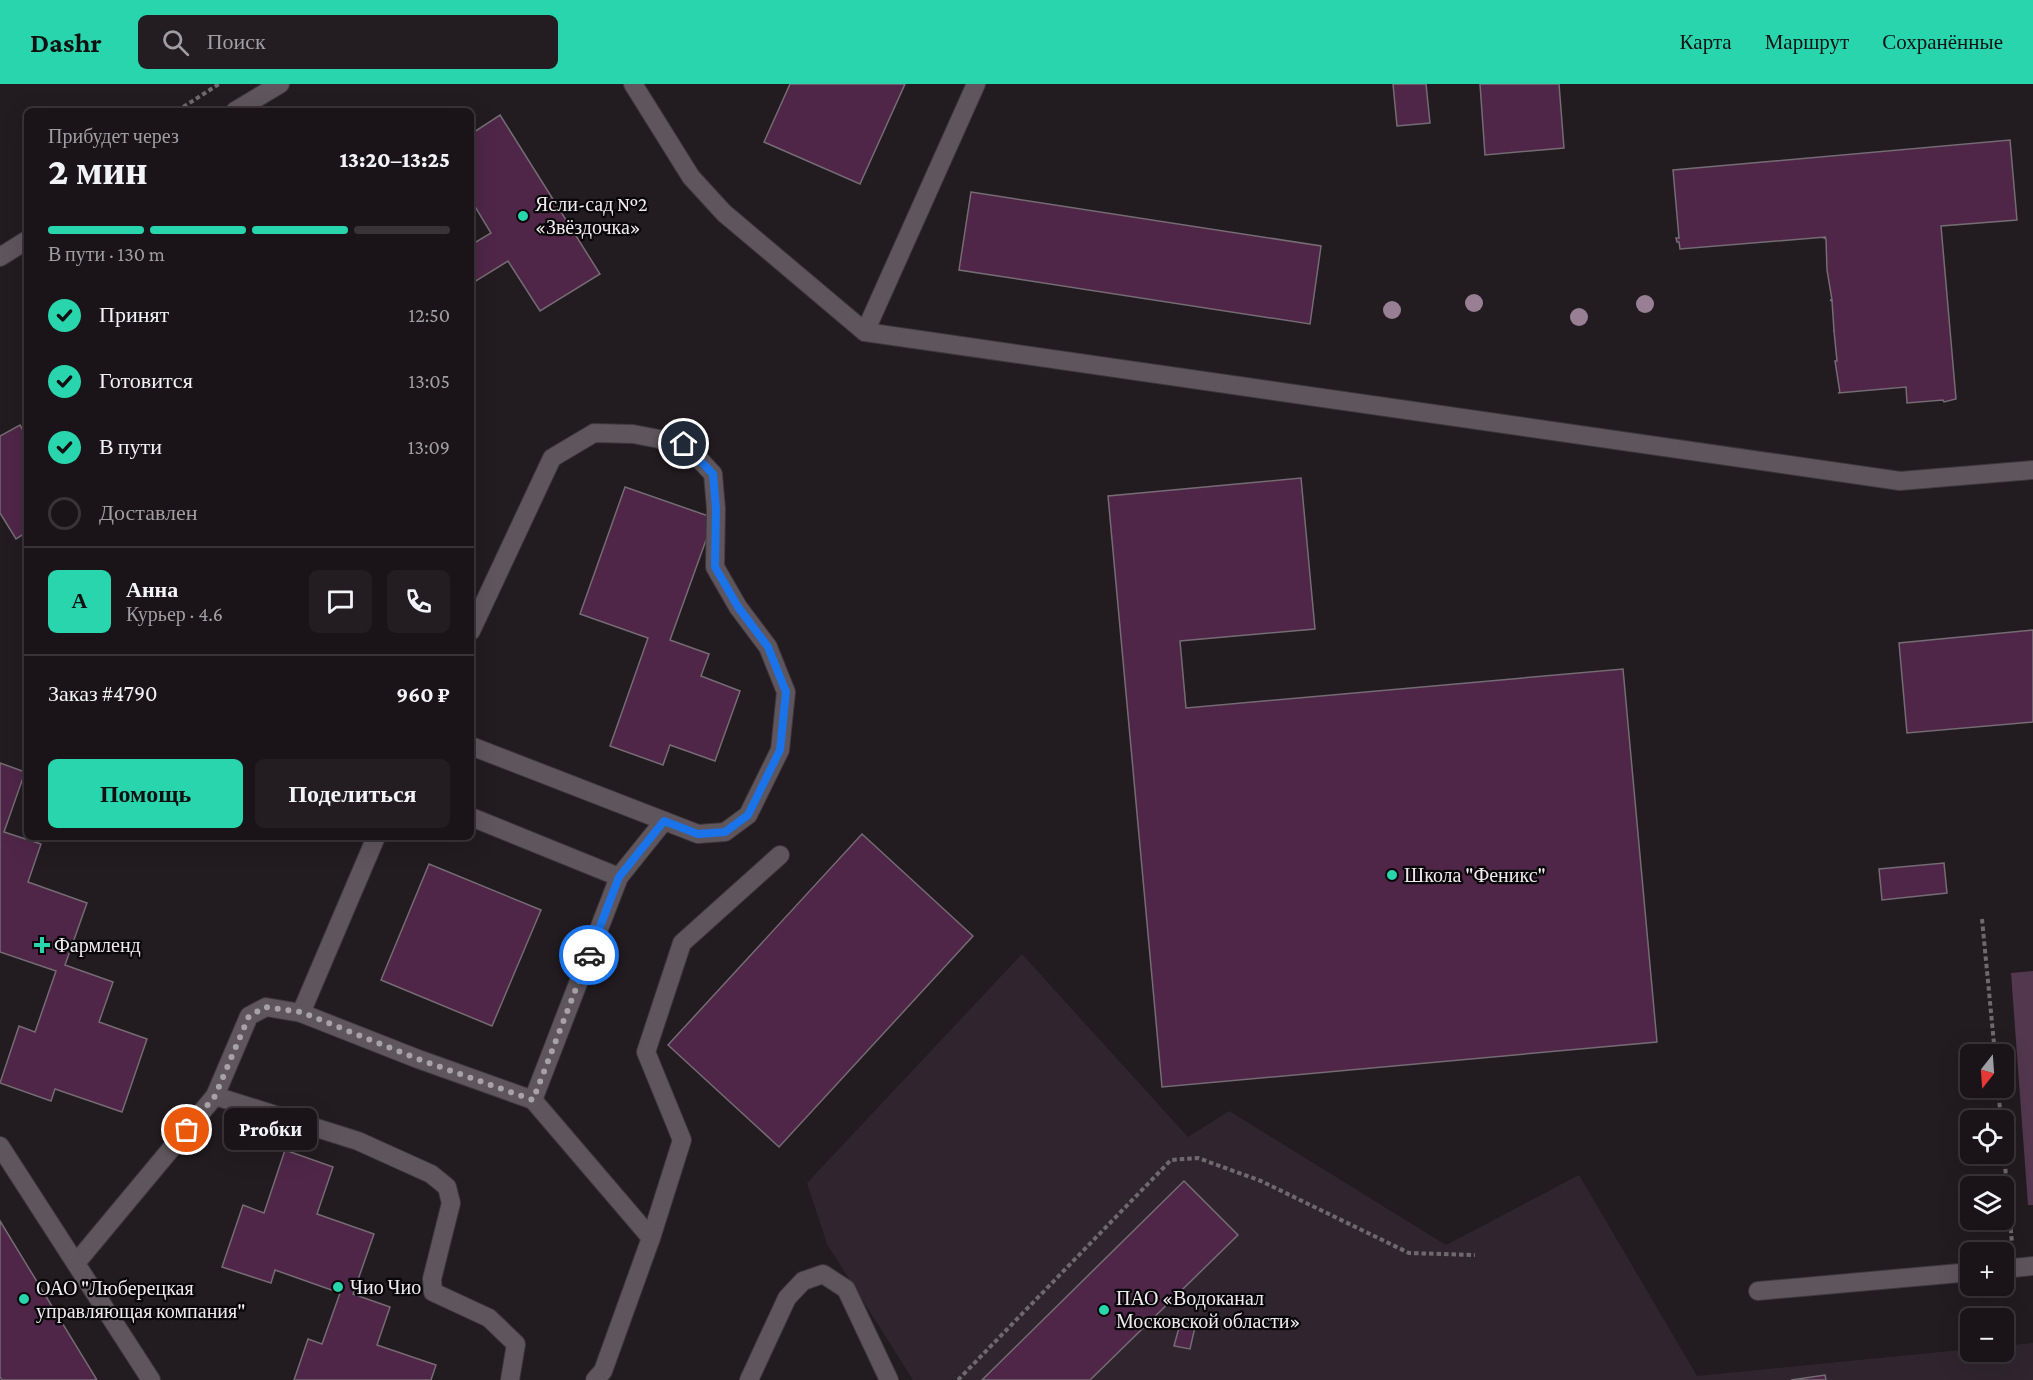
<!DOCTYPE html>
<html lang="ru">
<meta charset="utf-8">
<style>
body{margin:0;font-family:"Crimson Pro",serif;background:#231d21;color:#f1f3f6;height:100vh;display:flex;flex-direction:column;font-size:22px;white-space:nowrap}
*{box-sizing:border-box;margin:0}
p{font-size:20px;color:#9f9ea2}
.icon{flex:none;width:33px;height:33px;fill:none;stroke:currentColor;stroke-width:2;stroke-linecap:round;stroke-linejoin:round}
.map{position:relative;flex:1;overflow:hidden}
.panel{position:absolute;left:24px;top:24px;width:450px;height:732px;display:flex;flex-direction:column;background:#1a1418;border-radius:9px;box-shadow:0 6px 24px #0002,0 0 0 2px #383337}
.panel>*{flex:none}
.needle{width:39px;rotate:197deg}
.tools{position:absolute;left:1960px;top:960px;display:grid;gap:12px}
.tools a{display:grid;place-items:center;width:54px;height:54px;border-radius:9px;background:#1a1418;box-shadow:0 6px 24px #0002,0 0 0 2px #383337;font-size:30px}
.pin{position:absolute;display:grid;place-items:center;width:51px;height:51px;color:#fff;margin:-26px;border:3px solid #fff;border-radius:50%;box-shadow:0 2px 6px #0007}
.courier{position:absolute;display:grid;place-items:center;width:60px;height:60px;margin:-30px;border:4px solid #1a73e8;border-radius:50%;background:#fff;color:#222;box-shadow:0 2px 8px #0007}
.bubble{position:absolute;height:42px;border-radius:9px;background:#1a1418;box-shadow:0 6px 24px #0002,0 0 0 2px #383337;font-size:20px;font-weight:800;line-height:42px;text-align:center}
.headline em{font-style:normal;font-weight:800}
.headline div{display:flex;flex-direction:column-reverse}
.headline{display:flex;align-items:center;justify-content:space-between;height:102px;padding:0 24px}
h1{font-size:39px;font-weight:800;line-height:45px}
.bar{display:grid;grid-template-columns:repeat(4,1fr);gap:9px 6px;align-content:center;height:72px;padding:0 24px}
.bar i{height:8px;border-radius:4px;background:#383337}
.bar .on{background:#28d5ad}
.bar p{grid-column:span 4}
.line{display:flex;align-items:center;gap:15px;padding:0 24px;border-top:2px solid #383337}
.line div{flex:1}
.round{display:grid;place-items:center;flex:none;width:63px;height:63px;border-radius:9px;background:#231d21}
ol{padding:0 24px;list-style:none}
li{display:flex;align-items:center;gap:18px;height:66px}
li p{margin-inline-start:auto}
li .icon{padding:6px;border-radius:50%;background:#28d5ad;color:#111;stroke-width:4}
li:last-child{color:#9f9ea2}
li i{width:33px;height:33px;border:3px solid #383337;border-radius:50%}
.primary-button{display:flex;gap:12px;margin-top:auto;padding:12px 24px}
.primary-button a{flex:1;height:69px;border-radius:9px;background:#28d5ad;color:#111;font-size:24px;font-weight:800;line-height:69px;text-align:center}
.primary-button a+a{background:#231d21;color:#f1f3f6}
header{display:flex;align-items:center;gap:36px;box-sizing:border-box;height:84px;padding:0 30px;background:#28d5ad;color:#111}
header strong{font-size:28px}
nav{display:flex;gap:33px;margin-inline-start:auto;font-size:21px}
.search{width:420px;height:54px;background:#231d21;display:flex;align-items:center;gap:15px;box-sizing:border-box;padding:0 21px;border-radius:9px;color:#9f9ea2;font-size:22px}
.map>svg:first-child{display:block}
.built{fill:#30252e}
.green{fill:#53374e}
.building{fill:#4f2648;stroke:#746c72;stroke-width:1.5}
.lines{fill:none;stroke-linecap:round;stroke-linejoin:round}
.lane-casing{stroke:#3d383c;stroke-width:20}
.street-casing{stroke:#3d383c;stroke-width:20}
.path{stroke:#6f696d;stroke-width:4;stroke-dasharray:4.5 3;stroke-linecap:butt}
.lane{stroke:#5e565c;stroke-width:18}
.street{stroke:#5e565c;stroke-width:18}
.tree{fill:#997f93}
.done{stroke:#a7a2a5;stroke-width:6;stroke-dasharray:0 10.8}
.route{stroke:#1a73e8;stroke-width:8}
.poi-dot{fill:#28d5ad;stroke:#090709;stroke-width:2}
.labels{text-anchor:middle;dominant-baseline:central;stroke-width:4.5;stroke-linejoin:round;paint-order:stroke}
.poi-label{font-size:20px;fill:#efeaed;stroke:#090709;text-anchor:start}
</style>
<header>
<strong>Dashr</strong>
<div class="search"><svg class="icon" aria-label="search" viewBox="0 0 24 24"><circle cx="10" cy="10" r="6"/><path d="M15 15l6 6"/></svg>Поиск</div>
<nav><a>Карта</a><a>Маршрут</a><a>Сохранённые</a></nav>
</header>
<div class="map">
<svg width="2033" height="1296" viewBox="0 0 2033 1296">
<rect width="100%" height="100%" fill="#221b20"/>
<polygon class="built" points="1022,870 1188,1053 1229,1027 1446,1161 1579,1091 1697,1292 1971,1265 1971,1268 2004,1268 2004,1262 2033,1259 2033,1296 913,1296 827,1160 807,1099"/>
<polygon class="green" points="2033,887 2033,1121 2028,1121 2011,889"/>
<g class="building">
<polygon points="790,0 905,0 860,100 764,58"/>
<polygon points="1393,0 1426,0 1430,39 1397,42"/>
<polygon points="1480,0 1559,0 1564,64 1485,71"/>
<polygon points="500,31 600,190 540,227 508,177 471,200 471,161 491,149 471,116 471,50"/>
<polygon points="2010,56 2017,136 1941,142 1956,315 1944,318 1943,316 1907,319 1906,303 1838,309 1840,309 1835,277 1837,277 1834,247 1833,247 1834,247 1832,217 1830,216 1832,216 1827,186 1826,155 1824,154 1826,153 1680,165 1679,158 1677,158 1676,154 1679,154 1673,86"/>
<polygon points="971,108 1321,162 1310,240 959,186"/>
<polygon points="20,341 27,353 27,448 16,455 0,429 0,352"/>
<polygon points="1301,394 1315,545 1180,557 1186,624 1623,585 1657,958 1162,1003 1108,412"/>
<polygon points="625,403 714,434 670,556 709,570 701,592 740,607 715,677 670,661 663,681 610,662 648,554 580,530"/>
<polygon points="2033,546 2033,638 1907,649 1899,559"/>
<polygon points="0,679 25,688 4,748 41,760 28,798 87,819 65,881 113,898 99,938 147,955 122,1028 55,1005 51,1017 0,999 19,942 35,948 56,887 0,868"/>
<polygon points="862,750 973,852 779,1063 668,961"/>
<polygon points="1944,779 1947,809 1882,816 1879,785"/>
<polygon points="429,780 541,826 492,942 381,896"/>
<polygon points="285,1066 333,1083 317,1130 374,1150 353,1210 390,1223 377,1261 436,1281 431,1296 294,1296 308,1255 322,1260 340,1209 275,1186 271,1199 222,1183 243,1121 264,1129"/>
<polygon points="1184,1097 1238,1151 1090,1296 982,1296"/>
<polygon points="0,1137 97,1296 2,1296 0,1293"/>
<polygon points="1180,1240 1195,1243 1190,1265 1174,1262"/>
<polygon points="1825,1291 1826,1296 1791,1296"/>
</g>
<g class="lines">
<g class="lane-casing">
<g id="lane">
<polyline points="633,0 691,93 724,129 865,248 1900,397 2033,386"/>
<polyline points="865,248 976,0"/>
<polyline points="471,547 552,374 594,349 633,350 685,360 713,390 716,425 715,483 738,523 768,563 786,608 780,666 748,731 725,748 698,750 471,662"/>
<polyline points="471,733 619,793"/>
<polyline points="376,753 301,929 266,923 249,932 215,1012 358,1057 431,1090 447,1103 451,1119 432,1195 433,1208 489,1234 516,1260 510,1296"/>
<polyline points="301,929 418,975 533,1016"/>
<polyline points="651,1154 682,1056 646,968 682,859 780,771"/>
<polyline points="76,1179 215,1012"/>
<polyline points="2004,1185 2033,1182"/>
<polyline points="1758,1207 1971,1188"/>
<polyline points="595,1296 603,1287 651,1154 533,1016 619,793 664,737"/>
<polyline points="749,1296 787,1214 803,1197 823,1190 846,1205 889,1296"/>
</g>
</g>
<g class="street-casing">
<g id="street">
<polyline points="235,27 280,0"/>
<polyline points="0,173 27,156"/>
<polyline points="0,1062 151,1296"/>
</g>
</g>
<g class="path">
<polyline points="177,27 219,0"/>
<polyline points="1982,835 1995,970"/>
<polyline points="1998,1004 2001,1036"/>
<polyline points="2004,1070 2012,1159"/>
<polyline points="958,1296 1171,1076 1198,1074 1261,1097 1409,1169 1475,1171"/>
</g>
<use href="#lane" class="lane"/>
<use href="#street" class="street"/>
</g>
<g class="tree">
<circle cx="1474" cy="219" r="9"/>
<circle cx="1645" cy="220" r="9"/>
<circle cx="1392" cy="226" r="9"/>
<circle cx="1579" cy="233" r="9"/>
</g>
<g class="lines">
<polyline class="done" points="187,1046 215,1012 249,932 266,923 301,928 418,975 533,1016 589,871"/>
<polyline class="route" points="589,871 619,793 664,737 698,750 725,748 748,731 780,666 786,608 768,563 738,523 715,483 716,425 713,390 684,360"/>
</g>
<g class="poi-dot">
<circle cx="523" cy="132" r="6"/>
<circle cx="1392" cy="791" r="6"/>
<path d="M39 852h6v6h6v6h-6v6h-6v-6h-6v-6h6z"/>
<circle cx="338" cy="1203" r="6"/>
<circle cx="24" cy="1215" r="6"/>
<circle cx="1104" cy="1226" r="6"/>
</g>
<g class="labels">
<g class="poi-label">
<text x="535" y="120">Ясли-сад №2<tspan x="535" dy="23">«Звёздочка»</tspan></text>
<text x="1404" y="791">Школа "Феникс"</text>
<text x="54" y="861">Фармленд</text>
<text x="350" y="1203">Чио Чио</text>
<text x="36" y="1204">ОАО "Люберецкая<tspan x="36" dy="23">управляющая компания"</tspan></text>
<text x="1116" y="1214">ПАО «Водоканал<tspan x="1116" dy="23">Московской области»</tspan></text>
</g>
</g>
</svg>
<div class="tools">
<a><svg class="needle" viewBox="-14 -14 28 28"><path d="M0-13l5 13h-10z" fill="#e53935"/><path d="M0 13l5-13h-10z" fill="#9f9ea2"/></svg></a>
<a><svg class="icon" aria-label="locate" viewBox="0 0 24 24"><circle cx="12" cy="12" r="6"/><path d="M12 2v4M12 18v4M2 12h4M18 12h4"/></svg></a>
<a><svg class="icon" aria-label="layers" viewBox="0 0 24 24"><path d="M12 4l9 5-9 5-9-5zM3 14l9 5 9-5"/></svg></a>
<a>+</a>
<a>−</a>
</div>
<div class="pin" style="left:187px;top:1046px;background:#ea580c"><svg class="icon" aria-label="bag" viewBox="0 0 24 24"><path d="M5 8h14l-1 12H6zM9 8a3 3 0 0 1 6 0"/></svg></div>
<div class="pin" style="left:684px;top:360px;background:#1f2937"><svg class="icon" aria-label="home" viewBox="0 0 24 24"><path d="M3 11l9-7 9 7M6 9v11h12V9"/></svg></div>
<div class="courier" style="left:589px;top:871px"><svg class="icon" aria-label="car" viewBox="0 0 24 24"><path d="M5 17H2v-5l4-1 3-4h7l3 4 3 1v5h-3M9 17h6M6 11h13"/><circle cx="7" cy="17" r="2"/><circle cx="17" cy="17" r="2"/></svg></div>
<div class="bubble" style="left:224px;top:1024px;width:93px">Proбки</div>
<section class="panel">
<div class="headline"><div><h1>2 мин</h1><p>Прибудет через</p></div><em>13:20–13:25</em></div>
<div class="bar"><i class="on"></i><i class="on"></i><i class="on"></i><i></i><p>В пути · 130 m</p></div>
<ol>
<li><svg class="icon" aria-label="check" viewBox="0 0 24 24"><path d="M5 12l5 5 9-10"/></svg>Принят<p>12:50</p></li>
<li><svg class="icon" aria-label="check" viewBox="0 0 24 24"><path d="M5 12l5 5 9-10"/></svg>Готовится<p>13:05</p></li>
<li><svg class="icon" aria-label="check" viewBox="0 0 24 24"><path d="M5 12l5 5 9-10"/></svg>В пути<p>13:09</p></li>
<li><i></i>Доставлен</li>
</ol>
<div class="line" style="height:108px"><b class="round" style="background:#28d5ad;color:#111">А</b><div><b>Анна</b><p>Курьер · 4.6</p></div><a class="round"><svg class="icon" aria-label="chat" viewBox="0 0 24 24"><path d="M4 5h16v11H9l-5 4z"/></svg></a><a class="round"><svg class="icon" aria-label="phone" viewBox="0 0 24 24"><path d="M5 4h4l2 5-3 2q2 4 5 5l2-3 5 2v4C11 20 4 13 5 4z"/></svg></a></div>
<div class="line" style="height:78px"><div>Заказ #4790</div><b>960 ₽</b></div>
<div class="primary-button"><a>Помощь</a><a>Поделиться</a></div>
</section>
</div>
